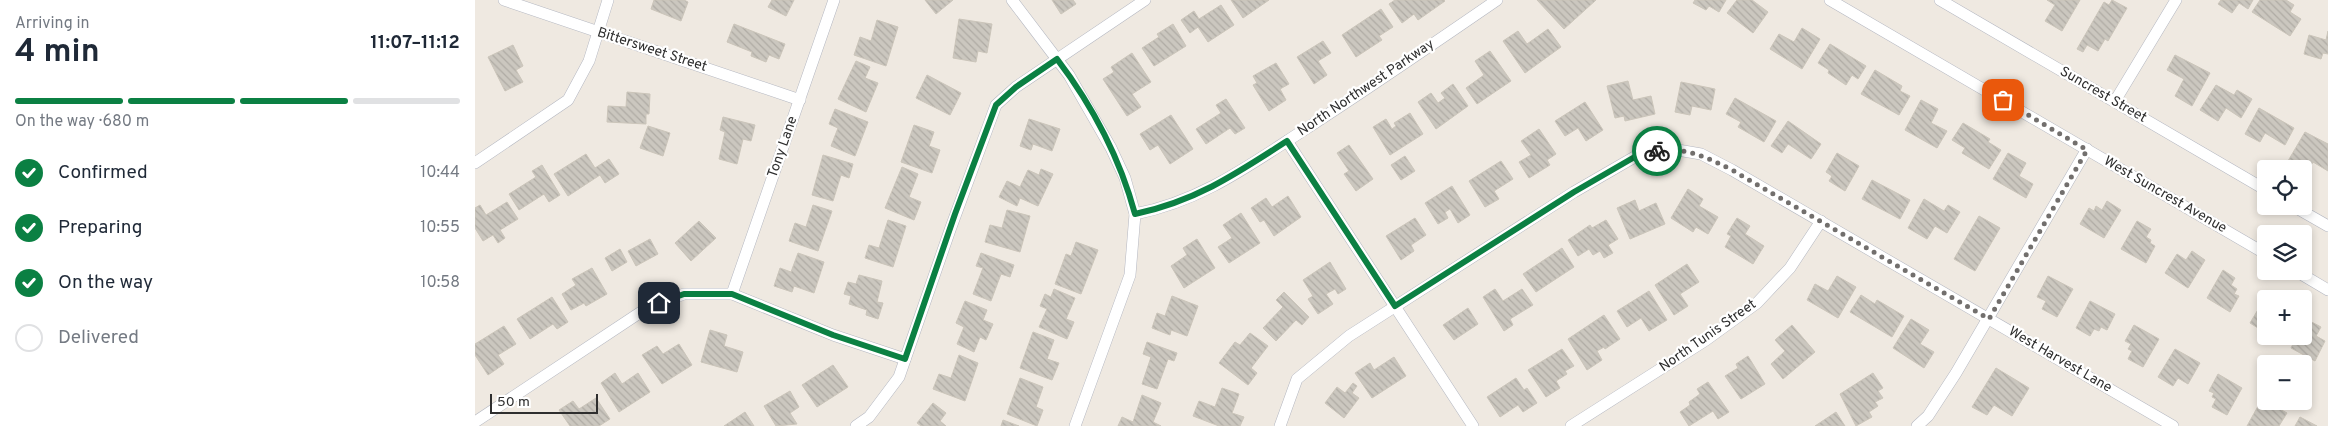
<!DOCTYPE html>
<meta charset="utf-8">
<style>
body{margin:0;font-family:Overpass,sans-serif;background:#f6f6f7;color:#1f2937;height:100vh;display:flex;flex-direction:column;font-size:19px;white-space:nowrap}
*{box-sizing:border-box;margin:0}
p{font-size:16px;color:#747a83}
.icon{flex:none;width:28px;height:28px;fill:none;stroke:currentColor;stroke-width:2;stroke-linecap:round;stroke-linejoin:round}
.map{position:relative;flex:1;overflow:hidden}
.details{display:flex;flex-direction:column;background:#fff;width:475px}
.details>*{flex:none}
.buttons{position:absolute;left:1782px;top:160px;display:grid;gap:10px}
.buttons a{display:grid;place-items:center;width:55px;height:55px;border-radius:5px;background:#fff;box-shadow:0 2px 8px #0003;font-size:25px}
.scale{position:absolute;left:15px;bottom:12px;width:108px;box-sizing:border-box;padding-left:5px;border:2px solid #2e2e2e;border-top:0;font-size:14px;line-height:18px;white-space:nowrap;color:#2e2e2e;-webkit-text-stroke:4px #fff;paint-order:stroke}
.pin{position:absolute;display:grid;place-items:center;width:42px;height:42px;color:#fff;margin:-21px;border-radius:10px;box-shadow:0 2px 8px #0006}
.courier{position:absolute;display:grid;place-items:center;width:50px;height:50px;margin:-25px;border:4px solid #0b8043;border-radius:50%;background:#fff;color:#222;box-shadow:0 1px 6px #0007}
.overview em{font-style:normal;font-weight:700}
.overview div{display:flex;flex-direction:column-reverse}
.overview{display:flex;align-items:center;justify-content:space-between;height:85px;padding:0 15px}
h1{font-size:32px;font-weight:700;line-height:38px}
.bar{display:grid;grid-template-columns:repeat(4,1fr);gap:8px 5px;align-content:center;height:60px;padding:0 15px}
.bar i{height:6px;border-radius:4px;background:#e0e1e3}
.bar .selected{background:#0b8043}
.bar p{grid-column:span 4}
ol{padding:0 15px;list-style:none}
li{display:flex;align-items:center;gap:15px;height:55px}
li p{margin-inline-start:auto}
li .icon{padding:5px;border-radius:50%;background:#0b8043;color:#fff;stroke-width:4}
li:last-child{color:#747a83}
li i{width:28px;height:28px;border:2px solid #e0e1e3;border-radius:50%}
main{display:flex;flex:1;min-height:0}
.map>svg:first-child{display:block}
.building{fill:url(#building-back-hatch);stroke:#cbc5ba}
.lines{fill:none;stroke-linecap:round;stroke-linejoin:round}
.street-casing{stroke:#b4b7c1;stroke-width:12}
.street{stroke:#fff;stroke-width:11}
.done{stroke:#726f6d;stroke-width:5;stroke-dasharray:0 9}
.route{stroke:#0b8043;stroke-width:6}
.labels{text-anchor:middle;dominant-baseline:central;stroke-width:4.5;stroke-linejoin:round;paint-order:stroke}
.street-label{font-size:14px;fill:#2e2e2e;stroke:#fff}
</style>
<main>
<section class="details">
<div class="overview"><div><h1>4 min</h1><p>Arriving in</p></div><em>11:07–11:12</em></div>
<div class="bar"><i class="selected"></i><i class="selected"></i><i class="selected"></i><i></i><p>On the way · 680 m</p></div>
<ol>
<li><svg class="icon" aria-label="check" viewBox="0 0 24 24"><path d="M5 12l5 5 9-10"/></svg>Confirmed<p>10:44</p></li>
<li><svg class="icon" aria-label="check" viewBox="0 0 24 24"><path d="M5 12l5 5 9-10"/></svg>Preparing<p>10:55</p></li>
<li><svg class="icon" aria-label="check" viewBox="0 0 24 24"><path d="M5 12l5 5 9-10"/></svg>On the way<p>10:58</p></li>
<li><i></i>Delivered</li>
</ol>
</section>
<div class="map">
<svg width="1853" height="426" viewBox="0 0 1853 426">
<defs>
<pattern id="building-back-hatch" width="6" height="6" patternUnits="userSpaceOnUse" patternTransform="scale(1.25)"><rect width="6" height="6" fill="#cbc7bf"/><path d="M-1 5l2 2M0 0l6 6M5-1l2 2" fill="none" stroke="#afaba4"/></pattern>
</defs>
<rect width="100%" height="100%" fill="#efe9e1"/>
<g class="building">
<polygon points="179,0 209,0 213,2 206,21 176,9"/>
<polygon points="297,0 319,0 311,16 293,7"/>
<polygon points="450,0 478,0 461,14"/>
<polygon points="577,0 598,0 601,4 586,14"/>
<polygon points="756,0 794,0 768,18"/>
<polygon points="920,0 969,0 970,1 943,20 939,14 927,23 914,4"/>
<polygon points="1062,0 1121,0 1089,29"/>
<polygon points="1251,0 1244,12 1234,6 1231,10 1218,3 1220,0"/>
<polygon points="1262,0 1277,0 1293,12 1278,33 1252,13"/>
<polygon points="1572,0 1605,0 1587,31 1570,21 1580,5"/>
<polygon points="1637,0 1652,8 1633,41 1630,39 1623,51 1612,45 1608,52 1602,49 1629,2 1634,5"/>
<polygon points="1746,0 1778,0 1773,9 1764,3 1757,13 1743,4"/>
<polygon points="1785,0 1811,0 1819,5 1815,12 1826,19 1815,36 1777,12"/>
<polygon points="746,5 759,25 733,42 723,27 715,33 706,20 719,11 724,19"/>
<polygon points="906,9 918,27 904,36 907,40 881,57 867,35"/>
<polygon points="484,19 517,24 512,53 503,51 501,62 478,58"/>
<polygon points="402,20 423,27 411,66 379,55 385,37 396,41"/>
<polygon points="259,24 310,44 304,59 294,55 291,62 276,56 277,52 252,42"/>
<polygon points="698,24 711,46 679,66 667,48 684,37 682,34"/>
<polygon points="1327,28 1345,39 1327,69 1295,49 1304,34 1319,42"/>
<polygon points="1073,29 1086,47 1050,73 1028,41 1043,31 1052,44"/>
<polygon points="1853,31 1853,54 1848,53 1846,59 1829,54 1834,35 1851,40"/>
<polygon points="848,41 856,53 843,61 852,75 839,84 822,57"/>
<polygon points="1355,44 1391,66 1383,79 1377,75 1371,85 1353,73 1354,70 1343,63"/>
<polygon points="38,45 48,66 41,70 48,82 30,91 13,57"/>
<polygon points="1015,51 1036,81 1002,104 991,88 1009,75 1000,61"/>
<polygon points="657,53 676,82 657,94 666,107 652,116 628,79 639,72 636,67"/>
<polygon points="1700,55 1735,73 1717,106 1700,96 1709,79 1692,70"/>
<polygon points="381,61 395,67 390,78 403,83 391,112 363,99"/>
<polygon points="801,63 814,84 805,89 811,100 794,111 778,85 782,83 778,76"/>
<polygon points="1400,70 1427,86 1425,91 1435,96 1424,115 1386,94"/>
<polygon points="452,75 486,93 475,115 441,98"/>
<polygon points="1153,81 1158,100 1176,96 1180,114 1150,121 1149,116 1140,118 1132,86"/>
<polygon points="1206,82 1240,89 1236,110 1217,106 1215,115 1200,112"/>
<polygon points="978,84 993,106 961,129 943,102 956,93 963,103 970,98 966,93"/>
<polygon points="1741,85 1759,95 1762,90 1777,99 1766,118 1751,108 1743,121 1725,110"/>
<polygon points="152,92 175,94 174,114 171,114 171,124 132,122 133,106 151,107"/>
<polygon points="1260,98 1301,121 1289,142 1263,127 1266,122 1251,114"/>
<polygon points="751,99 770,128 760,134 755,128 731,144 721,129 746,113 741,105"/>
<polygon points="1446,100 1463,109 1456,123 1472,131 1462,148 1430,130"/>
<polygon points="1110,102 1128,130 1111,141 1103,128 1090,136 1080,121"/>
<polygon points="1784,108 1819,128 1810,145 1790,133 1785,142 1770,134"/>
<polygon points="360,109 393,122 380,156 356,146 363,128 354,124"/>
<polygon points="935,113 948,134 915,155 898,127 911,119 917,129 921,126 919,123"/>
<polygon points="696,115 718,149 695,164 683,145 675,150 665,134"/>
<polygon points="248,117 280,125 276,141 268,139 262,164 244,159 250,132 245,130"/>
<polygon points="554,119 585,129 577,151 558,144 556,150 545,146"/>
<polygon points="1313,121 1346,144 1336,159 1313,144 1307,153 1296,146"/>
<polygon points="1488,123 1515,139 1513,142 1526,150 1514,169 1487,153 1490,148 1477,140"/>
<polygon points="439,125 459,132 454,146 465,150 457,173 426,162"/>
<polygon points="173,126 195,133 188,156 165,148"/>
<polygon points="1064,129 1081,154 1072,160 1075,165 1054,178 1044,162 1056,155 1046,141"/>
<polygon points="1830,132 1853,144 1853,171 1838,162 1832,172 1813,161"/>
<polygon points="874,145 898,179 881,191 869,174 874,171 862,153"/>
<polygon points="1362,153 1384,166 1370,191 1354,181 1357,176 1351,172"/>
<polygon points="1533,153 1551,163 1544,176 1558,184 1551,198 1518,179"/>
<polygon points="111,154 120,168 134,159 144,174 130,183 125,175 93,196 79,174"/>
<polygon points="348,155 378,164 374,178 366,175 358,201 337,195"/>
<polygon points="930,156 940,171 926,180 916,165"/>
<polygon points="1026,161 1038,179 1019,191 1024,199 1010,207 994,181"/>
<polygon points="67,165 85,195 74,202 69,194 44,210 34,194 61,177 57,171"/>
<polygon points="427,167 443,174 434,197 446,202 439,220 410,208"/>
<polygon points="566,169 578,174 563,206 545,198 542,206 524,197 532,181 545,187 553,170 564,175"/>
<polygon points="1397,180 1435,200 1425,219 1387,199"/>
<polygon points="977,186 995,215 983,223 975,209 970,212 973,218 963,224 950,203"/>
<polygon points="1213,189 1228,199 1224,206 1243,217 1233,234 1221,227 1218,232 1196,218"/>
<polygon points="813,196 826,217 799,236 789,220 785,222 776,208 791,198 797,207"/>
<polygon points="1449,199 1469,211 1473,205 1485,212 1472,233 1460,226 1452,239 1433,228"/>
<polygon points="1160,200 1164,211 1181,203 1190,224 1155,239 1142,208"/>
<polygon points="1632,201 1646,210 1629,238 1605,224 1614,208 1619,211 1621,206 1627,210"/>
<polygon points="32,202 43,219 25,230 30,238 23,243 18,235 8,241 0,228 0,208 5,205 11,215"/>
<polygon points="338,205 357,211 343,251 314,241 320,223 331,227"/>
<polygon points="532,210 555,216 545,252 510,242 515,225 527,228"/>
<polygon points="766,213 785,243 754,263 743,247 757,238 748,225"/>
<polygon points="1504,216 1525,228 1500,271 1479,259"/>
<polygon points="940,218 951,235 936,245 939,251 926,260 911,236"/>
<polygon points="1262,218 1275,226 1270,234 1289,246 1278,264 1250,247 1256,236 1252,234"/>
<polygon points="413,220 431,226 418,267 390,258 394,245 404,248"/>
<polygon points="1131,220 1143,239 1133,245 1138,253 1129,258 1125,251 1118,255 1114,249 1103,256 1093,240 1115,225 1117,228"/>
<polygon points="224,221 241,238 216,261 200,243"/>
<polygon points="1662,221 1676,229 1671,237 1676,240 1675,243 1680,246 1671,263 1646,249"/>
<polygon points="175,239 183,254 161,266 153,251"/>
<polygon points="722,239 740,268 709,288 696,266 712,255 708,248"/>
<polygon points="601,242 623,250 606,294 580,284 591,254 596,256"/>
<polygon points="1087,248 1099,267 1061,292 1048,274"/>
<polygon points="145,249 152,262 137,271 130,258"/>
<polygon points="1717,251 1730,260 1713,288 1690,273 1702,254 1711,260"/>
<polygon points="323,253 349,262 339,293 319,286 317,292 299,286 305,268 316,272"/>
<polygon points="506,253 539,265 535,277 526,274 516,301 498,294 508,268 501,266"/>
<polygon points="855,262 871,289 863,294 860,289 851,294 858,304 843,314 833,299 838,296 828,280"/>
<polygon points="1212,264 1224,282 1205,294 1213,306 1199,315 1180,285"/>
<polygon points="117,268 132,294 111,306 109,303 96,310 87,294 101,285 97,279"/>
<polygon points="1748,270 1760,278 1756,285 1762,289 1759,294 1764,296 1755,312 1732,298"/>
<polygon points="384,275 407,281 402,302 408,303 403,319 391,315 392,310 374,304 376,296 369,294 373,282 381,284"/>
<polygon points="1362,276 1381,287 1363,318 1332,300 1340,284 1353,291"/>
<polygon points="1573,276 1598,289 1582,317 1567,309 1571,301 1562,297"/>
<polygon points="579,289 600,298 591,319 599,322 592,339 564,327 572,309 565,306 570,294 576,297"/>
<polygon points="1020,289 1028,301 1047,289 1058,305 1035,319 1038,325 1029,331 1008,297"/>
<polygon points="1174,291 1192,320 1174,331 1166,318 1152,327 1142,311"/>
<polygon points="809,292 834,317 827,325 821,320 801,341 788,328 808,307 801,300"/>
<polygon points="1386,295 1400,304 1402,300 1429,316 1417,337 1375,312"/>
<polygon points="697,296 723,306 712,336 696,330 695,335 677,328 682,313 690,316"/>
<polygon points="77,297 93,322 82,329 78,324 55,339 42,319"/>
<polygon points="490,301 512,310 508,320 518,324 511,340 505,337 499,352 482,344 489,327 481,323"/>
<polygon points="1615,301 1640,314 1632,330 1626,327 1624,331 1619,329 1615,336 1601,328"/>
<polygon points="1791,306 1791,333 1775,323 1784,308 1788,311"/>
<polygon points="993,308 1003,324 979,340 968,325"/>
<polygon points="1129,315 1145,339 1130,349 1129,347 1122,351 1127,360 1112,370 1093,339"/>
<polygon points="1436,319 1454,330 1445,344 1459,352 1449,368 1418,348"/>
<polygon points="1831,319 1846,327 1841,336 1850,341 1840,361 1816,348 1822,336 1829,336 1829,324"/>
<polygon points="1317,325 1340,352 1308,379 1296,364 1310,351 1300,340"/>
<polygon points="1659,325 1684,339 1668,367 1653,359 1657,351 1653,349 1656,344 1650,341"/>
<polygon points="29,326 41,344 23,355 29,364 13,375 0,355 0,344"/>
<polygon points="235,330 252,335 249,346 268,352 262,372 226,362"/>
<polygon points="558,332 579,340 572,359 584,363 577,380 545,368"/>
<polygon points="775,333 793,346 776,368 782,373 773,385 744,363 760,342 765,345"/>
<polygon points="672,342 702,353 699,361 693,359 682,389 667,384 676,357 668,354"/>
<polygon points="204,344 217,365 187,384 167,355 182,346 188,354"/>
<polygon points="1087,349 1099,366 1090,371 1092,374 1081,381 1085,388 1071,397 1053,370"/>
<polygon points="1700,349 1725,363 1713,384 1703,378 1698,386 1683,377"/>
<polygon points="484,355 503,363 490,401 458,389 464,374 476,378"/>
<polygon points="1273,356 1290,384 1266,399 1250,376 1263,368 1261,364"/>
<polygon points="919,357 931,376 897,398 880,373 895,363 899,370"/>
<polygon points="358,365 373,387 342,407 327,385"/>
<polygon points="1521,368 1554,388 1537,416 1519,405 1512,415 1497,407"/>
<polygon points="140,373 147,384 163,373 175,392 144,412 126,383"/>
<polygon points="1398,373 1408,388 1403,391 1408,398 1400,402 1403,406 1394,412 1397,417 1381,426 1365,394"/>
<polygon points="1743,374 1767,388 1752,415 1737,407 1741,399 1737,397 1739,393 1734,391"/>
<polygon points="545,378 568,387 561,407 568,410 562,426 532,414"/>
<polygon points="1041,378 1049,390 1052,388 1062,403 1048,412 1043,405 1025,417 1012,397"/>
<polygon points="1233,382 1254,412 1243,419 1238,411 1214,426 1205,412 1215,405 1214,402 1225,394 1222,389"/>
<polygon points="878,383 882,386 877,393 884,398 869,418 850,403 862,387 870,393"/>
<polygon points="747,388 764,394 757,413 769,417 765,426 744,426 718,416 724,401 740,407"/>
<polygon points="315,391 324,407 315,413 322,424 301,426 289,406"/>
<polygon points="667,395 686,403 678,422 686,426 643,426 647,417 658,422"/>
<polygon points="121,398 135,419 124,426 95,426 84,410 98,401 104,409"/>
<polygon points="1787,399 1812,413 1804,426 1772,426"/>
<polygon points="458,403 471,413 465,421 471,426 446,426 442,423"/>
<polygon points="270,412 279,426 249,426"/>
<polygon points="1361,412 1370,426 1340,426"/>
<polygon points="1825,417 1842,426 1820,426"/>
<polygon points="528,420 544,426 526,426"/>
</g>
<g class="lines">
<g class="street-casing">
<g id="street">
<polyline points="29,0 325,100"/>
<polyline points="537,0 594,75 636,148 650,178 660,214 655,275 600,426"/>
<polyline points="1355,0 1791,254"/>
<polyline points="1465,0 1791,190"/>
<polyline points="1640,101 1701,0"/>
<polyline points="812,141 998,426"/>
<polyline points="0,163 93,100 114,61 133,0"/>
<polyline points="1818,206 1853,226"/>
<path d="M660,214C726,201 773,166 829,130C894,88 958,44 1022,0"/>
<polyline points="1821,271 1853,290"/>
<polyline points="257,294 359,0"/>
<polyline points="0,422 172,308 209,294 257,294 358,335 430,359"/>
<polyline points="381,426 394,417 424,377 475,230 521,105 541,87 670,0"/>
<polyline points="805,426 822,379 874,336 1099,192 1163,155 1197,149 1226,154 1257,170 1698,426"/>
<polyline points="1096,426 1231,340 1282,303 1315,268 1346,221"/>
<polyline points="1442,426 1453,416 1481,373 1612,149"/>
</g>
</g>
<use href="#street" class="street"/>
</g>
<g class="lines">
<path class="done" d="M1182,151C1210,147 1232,157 1257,170L1514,319L1612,150L1528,100"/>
<path class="route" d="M184,303L209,294H257L358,335L430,359L480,214L521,105L541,87L582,59C617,105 645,159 660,214C721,201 761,174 812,141L920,306L1099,192L1163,155L1182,151"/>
</g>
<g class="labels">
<g class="street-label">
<text transform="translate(177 50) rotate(18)">Bittersweet Street</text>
<text transform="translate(891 88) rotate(-34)">North Northwest Parkway</text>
<text transform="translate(1628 95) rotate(30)">Suncrest Street</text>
<text transform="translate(308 147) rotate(-71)">Tony Lane</text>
<text transform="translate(1690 195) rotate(30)">West Suncrest Avenue</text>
<text transform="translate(1233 336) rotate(-35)">North Tunis Street</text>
<text transform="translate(1585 360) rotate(30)">West Harvest Lane</text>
</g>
</g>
</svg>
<div class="buttons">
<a><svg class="icon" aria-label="locate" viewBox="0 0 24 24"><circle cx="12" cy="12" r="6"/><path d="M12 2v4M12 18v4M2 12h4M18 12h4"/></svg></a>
<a><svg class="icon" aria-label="layers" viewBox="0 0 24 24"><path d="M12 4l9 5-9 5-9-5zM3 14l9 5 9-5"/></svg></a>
<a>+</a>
<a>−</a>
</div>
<div class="scale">50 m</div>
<div class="pin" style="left:1528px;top:100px;background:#ea580c"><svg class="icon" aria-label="bag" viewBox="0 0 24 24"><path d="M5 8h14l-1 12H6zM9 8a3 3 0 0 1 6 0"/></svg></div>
<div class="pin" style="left:184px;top:303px;background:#1f2937"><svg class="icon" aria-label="home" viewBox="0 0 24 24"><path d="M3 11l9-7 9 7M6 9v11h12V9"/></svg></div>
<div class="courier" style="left:1182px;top:151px"><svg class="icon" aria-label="bike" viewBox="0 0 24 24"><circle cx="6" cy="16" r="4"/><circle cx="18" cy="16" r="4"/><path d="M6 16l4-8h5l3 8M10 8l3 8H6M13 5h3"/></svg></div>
</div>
</main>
